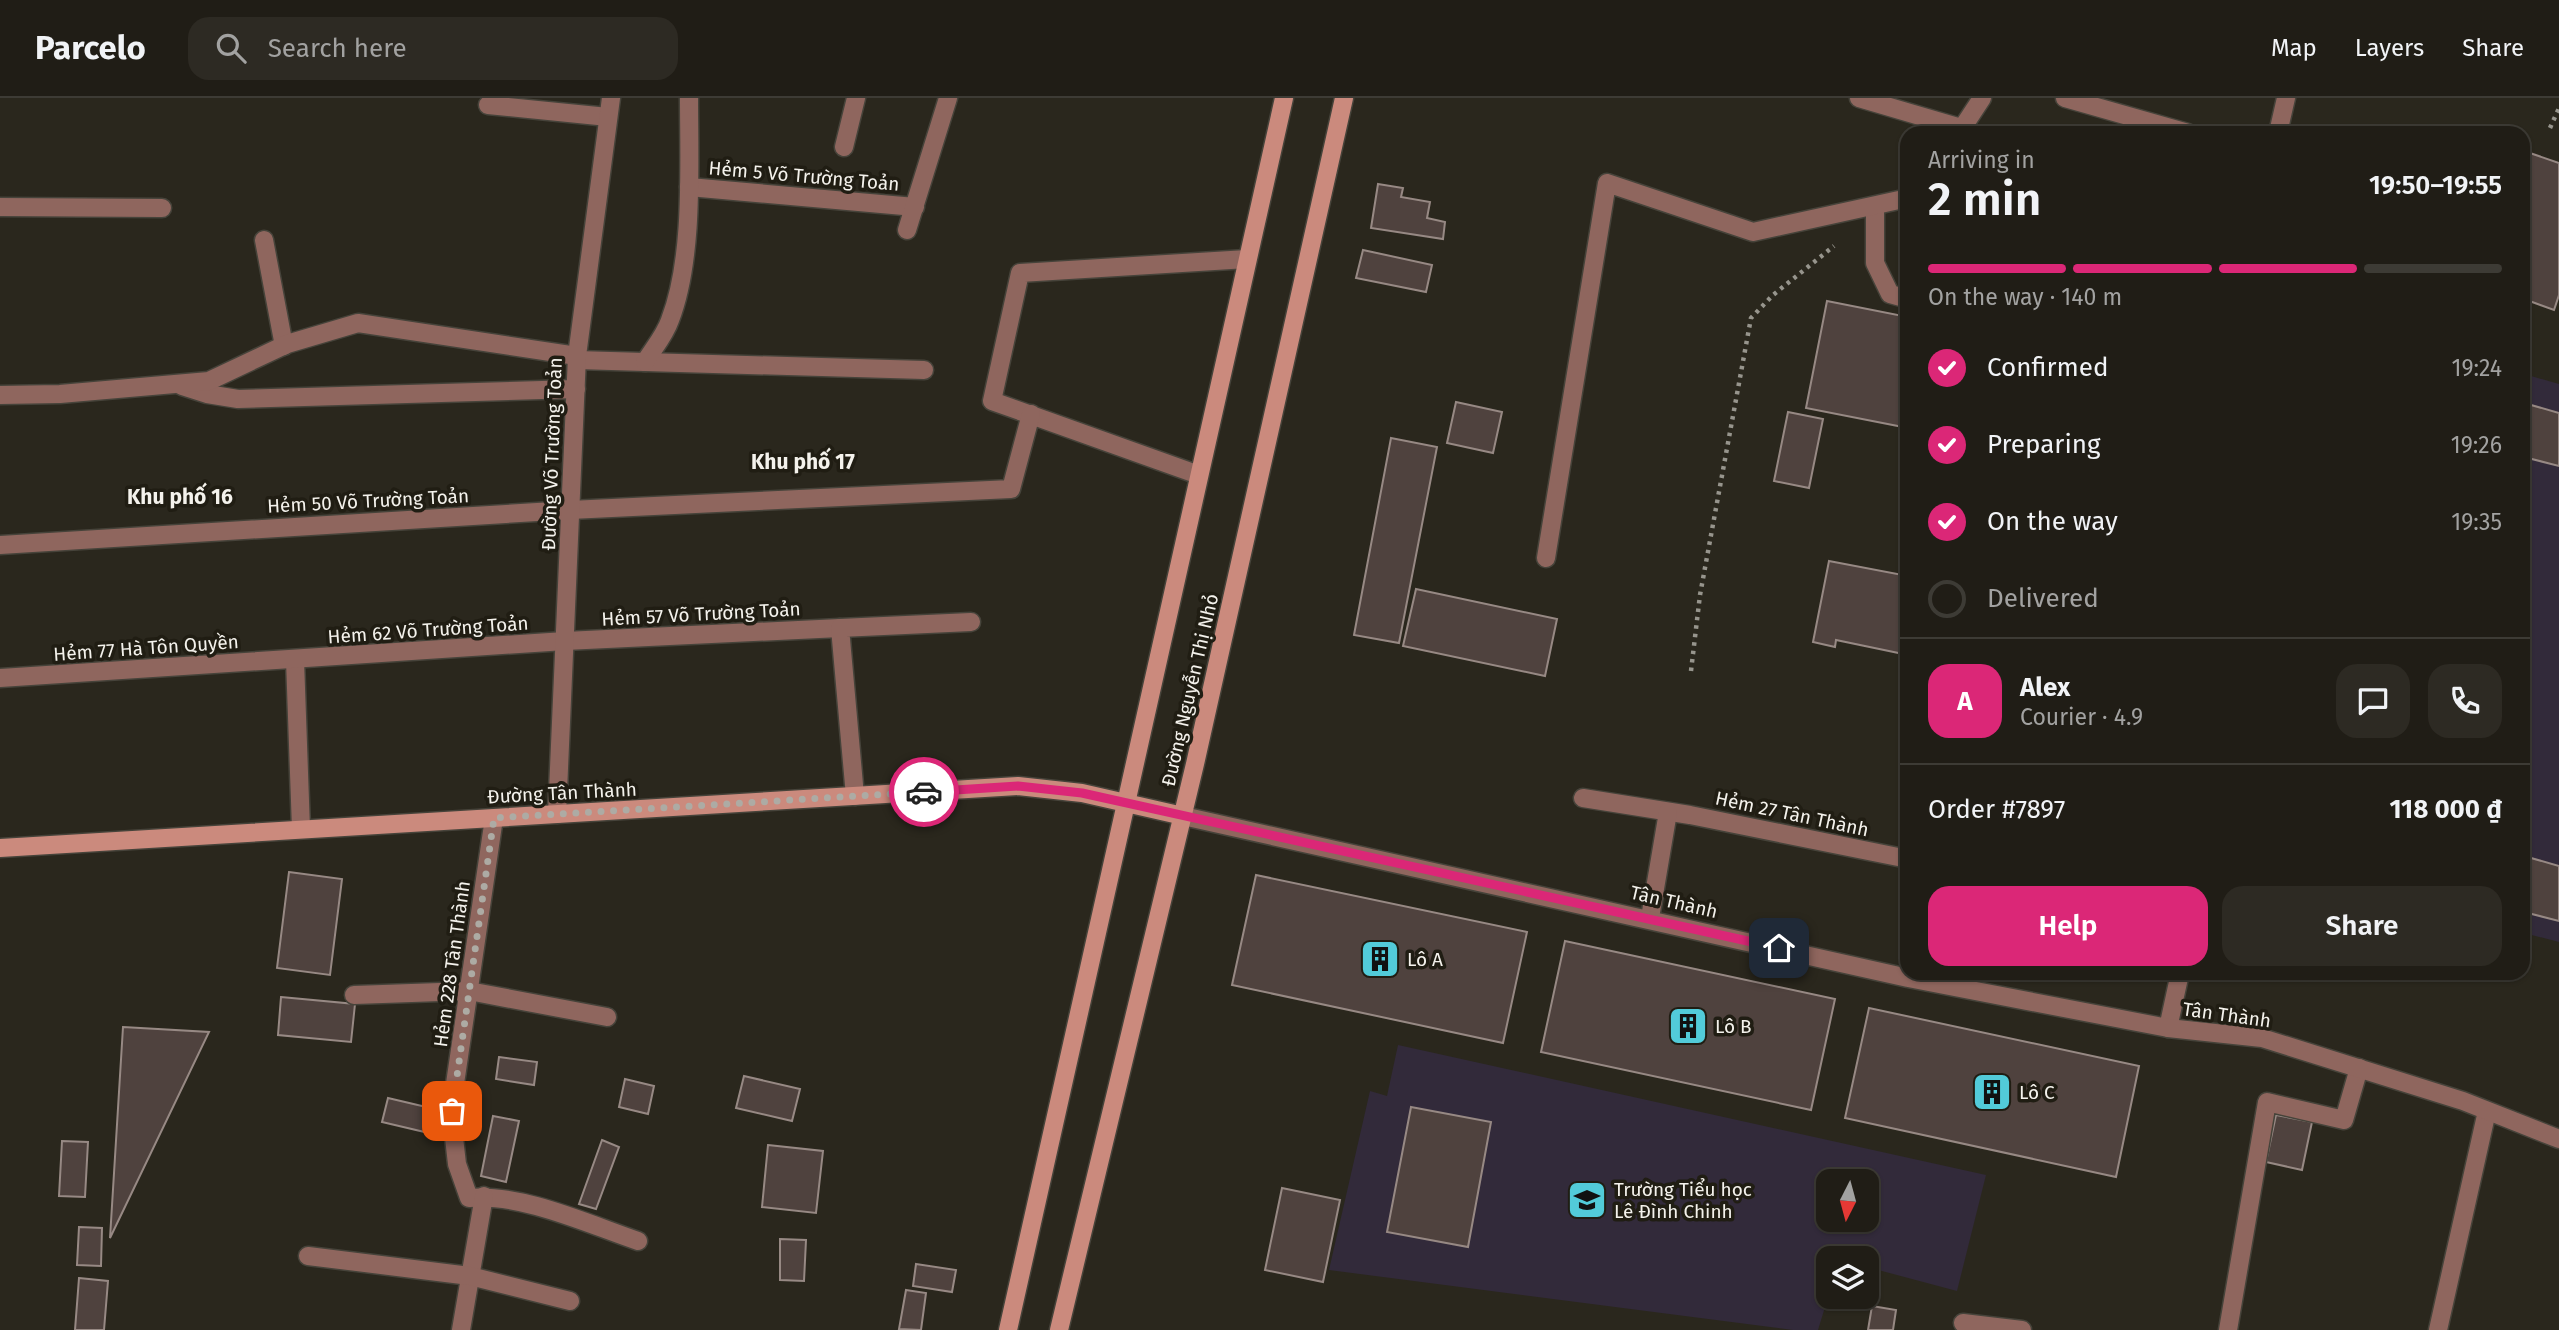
<!DOCTYPE html>
<meta charset="utf-8">
<style>
body{margin:0;font-family:"Fira Sans",sans-serif;background:#2d2a23;color:#f1f3f6;height:100vh;display:flex;flex-direction:column;font-size:26px;white-space:nowrap}
*{box-sizing:border-box;margin:0}
p{font-size:23px;color:#a2a2a1}
.icon{flex:none;width:38px;height:38px;fill:none;stroke:currentColor;stroke-width:2;stroke-linecap:round;stroke-linejoin:round}
.map{position:relative;flex:1;overflow:hidden}
.side{position:absolute;left:1900px;top:28px;width:630px;height:854px;display:flex;flex-direction:column;background:#201d16;border-radius:21px;box-shadow:0 2px 5px #0004,0 0 0 2px #3d3b35}
.side>*{flex:none}
.needle{width:46px;rotate:186deg}
.tools{position:absolute;left:1816px;top:1071px;display:grid;gap:14px}
.tools a{display:grid;place-items:center;width:63px;height:63px;border-radius:14px;background:#201d16;box-shadow:0 2px 5px #0004,0 0 0 2px #3d3b35;font-size:35px}
.pin{position:absolute;display:grid;place-items:center;width:60px;height:60px;color:#fff;margin:-30px;border-radius:14px;box-shadow:0 4px 10px #0006}
.courier{position:absolute;display:grid;place-items:center;width:70px;height:70px;margin:-35px;border:5px solid #db2777;border-radius:50%;background:#fff;color:#222;box-shadow:0 2px 9px #0007}
.head em{font-style:normal;font-weight:600}
.head div{display:flex;flex-direction:column-reverse}
.head{display:flex;align-items:center;justify-content:space-between;height:119px;padding:0 28px}
h1{font-size:46px;font-weight:600;line-height:52px}
.bar{display:grid;grid-template-columns:repeat(4,1fr);gap:10px 7px;align-content:center;height:84px;padding:0 28px}
.bar i{height:9px;border-radius:5px;background:#3d3b35}
.bar .selected{background:#db2777}
.bar p{grid-column:span 4}
.line{display:flex;align-items:center;gap:18px;padding:0 28px;border-top:2px solid #3d3b35}
.line div{flex:1}
.round{display:grid;place-items:center;flex:none;width:74px;height:74px;border-radius:21px;background:#2d2a23}
ol{padding:0 28px;list-style:none}
li{display:flex;align-items:center;gap:21px;height:77px}
li p{margin-inline-start:auto}
li .icon{padding:7px;border-radius:50%;background:#db2777;color:#fff;stroke-width:4}
li:last-child{color:#a2a2a1}
li i{width:38px;height:38px;border:4px solid #3d3b35;border-radius:50%}
.cta{display:flex;gap:14px;margin-top:auto;padding:14px 28px}
.cta a{flex:1;height:80px;border-radius:21px;background:#db2777;color:#fff;font-size:28px;font-weight:600;line-height:80px;text-align:center}
.cta a+a{background:#2d2a23;color:#f1f3f6}
header{display:flex;align-items:center;gap:42px;box-sizing:border-box;height:98px;padding:0 35px;background:#201d16;border-bottom:2px solid #3d3b35}
header strong{font-size:33px}
nav{display:flex;gap:38px;margin-inline-start:auto;font-size:24px}
.search{width:490px;height:63px;background:#2d2a23;display:flex;align-items:center;gap:18px;box-sizing:border-box;padding:0 24px;border-radius:21px;color:#a2a2a1;font-size:26px}
.map>svg:first-child{display:block}
.education{fill:#322a3a;fill-rule:evenodd}
.building{fill:#4f423e;stroke:#978984;stroke-width:2}
.lines{fill:none;stroke-linecap:round;stroke-linejoin:round}
.lane-casing{stroke:#46433a;stroke-width:21}
.street-casing{stroke:#46433a;stroke-width:21}
.secondary-casing{stroke:#46433a;stroke-width:21}
.path{stroke:#97958d;stroke-width:4.5;stroke-dasharray:3.5 5;stroke-linecap:butt}
.lane{stroke:#8f665e;stroke-width:18}
.street{stroke:#8f665e;stroke-width:18}
.secondary{stroke:#cb8a7d;stroke-width:18}
.done{stroke:#adaba4;stroke-width:7;stroke-dasharray:0 12.6}
.route{stroke:#db2777;stroke-width:9}
.labels{text-anchor:middle;dominant-baseline:central;stroke-width:7;stroke-linejoin:round;paint-order:stroke}
.street-label{font-size:19px;fill:#f4f2ec;stroke:#201d13}
.poi-label{font-size:19px;fill:#f4f2ec;stroke:#201d13;text-anchor:start}
.neighbourhood-label{font-size:21px;font-weight:bold;fill:#f4f2ec;stroke:#201d13}
</style>
<header>
<strong>Parcelo</strong>
<div class="search"><svg class="icon" aria-label="search" viewBox="0 0 24 24"><circle cx="10" cy="10" r="6"/><path d="M15 15l6 6"/></svg>Search here</div>
<nav><a>Map</a><a>Layers</a><a>Share</a></nav>
</header>
<div class="map">
<svg width="2559" height="1232" viewBox="0 0 2559 1232">
<rect width="100%" height="100%" fill="#2a271d"/>
<g class="education">
<polygon points="2524,276 2559,286 2559,844 2524,835"/>
<path d="M1398,947L1986,1077L1957,1193L1867,1169V1160H1829V1196L1818,1232H1793L1329,1172L1370,993L1387,998ZM1829,1083H1867V1122H1829Z"/>
</g>
<g class="building">
<polygon points="2524,53 2559,65 2559,197 2554,212 2524,201"/>
<polygon points="1378,86 1403,90 1401,99 1430,104 1427,120 1445,124 1443,141 1371,130"/>
<polygon points="1363,152 1432,167 1426,194 1356,180"/>
<polygon points="1827,203 1908,219 1908,330 1806,310"/>
<polygon points="1456,304 1502,314 1493,355 1447,345"/>
<polygon points="2524,305 2559,315 2559,368 2524,359"/>
<polygon points="1788,314 1823,321 1809,390 1774,383"/>
<polygon points="1391,340 1437,349 1399,545 1354,537"/>
<polygon points="1829,463 1908,478 1908,557 1836,542 1835,549 1813,544"/>
<polygon points="1416,491 1557,521 1545,578 1403,548"/>
<polygon points="2524,758 2559,768 2559,823 2524,814"/>
<polygon points="289,774 342,781 330,877 277,870"/>
<polygon points="1256,777 1527,834 1503,945 1232,887"/>
<polygon points="1565,843 1835,901 1811,1012 1541,954"/>
<polygon points="281,899 355,906 351,944 278,937"/>
<polygon points="1869,910 2139,968 2116,1079 1845,1020"/>
<polygon points="123,929 209,934 110,1140"/>
<polygon points="499,959 537,964 534,987 496,981"/>
<polygon points="744,978 800,991 792,1023 736,1010"/>
<polygon points="625,981 654,988 648,1016 619,1009"/>
<polygon points="388,1000 439,1012 433,1036 382,1024"/>
<polygon points="1411,1009 1491,1024 1468,1149 1387,1134"/>
<polygon points="2276,1017 2312,1024 2302,1072 2266,1064"/>
<polygon points="493,1018 519,1023 506,1084 481,1078"/>
<polygon points="602,1042 619,1049 596,1111 579,1106"/>
<polygon points="62,1043 88,1044 85,1099 59,1098"/>
<polygon points="768,1047 823,1053 816,1115 762,1109"/>
<polygon points="1282,1090 1340,1102 1323,1184 1265,1172"/>
<polygon points="79,1129 102,1130 101,1168 77,1167"/>
<polygon points="780,1141 806,1142 804,1183 780,1182"/>
<polygon points="916,1166 956,1172 952,1194 913,1188"/>
<polygon points="79,1180 108,1183 104,1232 75,1232"/>
<polygon points="906,1192 926,1195 921,1232 899,1231"/>
<polygon points="1872,1208 1896,1212 1893,1232 1868,1232"/>
</g>
<g class="lines">
<g class="lane-casing">
<g id="lane">
<polyline points="1859,0 1961,30"/>
<polyline points="2065,0 2188,35"/>
<polyline points="488,7 608,19"/>
<polyline points="1959,35 1982,0"/>
<polyline points="2278,35 2286,0"/>
<polyline points="844,49 856,0"/>
<polyline points="689,89 915,109"/>
<polyline points="0,109 162,110"/>
<polyline points="1875,109 1875,165 1890,196 1908,201"/>
<polyline points="907,132 948,0"/>
<polyline points="264,142 284,248"/>
<polyline points="577,262 924,272"/>
<path d="M645,264C653,251 665,237 670,222C694,160 689,67 689,0"/>
<polyline points="182,288 207,296 238,301 576,291"/>
<polyline points="0,297 60,296 209,283 287,246 358,225 577,258"/>
<polyline points="1199,377 992,303 1020,175 1247,161"/>
<polyline points="0,447 570,412 1011,391 1031,316"/>
<polyline points="1546,460 1607,85 1753,134 1908,100"/>
<polyline points="295,562 301,731"/>
<polyline points="0,580 565,543 840,530"/>
<polyline points="855,698 840,530 971,524"/>
<polyline points="1583,700 1690,717 1908,761"/>
<path d="M494,720L451,1013L457,1066L469,1100C521,1095 588,1126 638,1143"/>
<polyline points="1650,820 1668,714"/>
<polyline points="354,897 469,893"/>
<polyline points="2168,930 2180,875"/>
<polyline points="1963,1225 2022,1232"/>
<polyline points="461,1232 484,1098"/>
<polyline points="2228,1232 2267,1004 2344,1022 2359,970"/>
<polyline points="2438,1232 2487,1013"/>
</g>
</g>
<g class="street-casing">
<g id="street">
<polyline points="557,716 577,258 611,0"/>
<polyline points="1183,718 1908,880 2168,930 2262,940 2463,1003 2559,1041"/>
<polyline points="469,893 607,919"/>
<polyline points="308,1158 470,1178 570,1203"/>
</g>
</g>
<g class="secondary-casing">
<g id="secondary">
<polyline points="0,750 1018,688 1082,695 1183,718"/>
<polyline points="1008,1232 1284,0"/>
<polyline points="1059,1232 1195,666 1344,0"/>
</g>
</g>
<g class="path">
<polyline points="2550,30 2559,10"/>
<polyline points="1691,573 1700,497 1751,220 1773,197 1834,148"/>
</g>
<use href="#lane" class="lane"/>
<use href="#street" class="street"/>
<use href="#secondary" class="secondary"/>
</g>
<g class="lines">
<polyline class="done" points="452,1013 494,720 924,694"/>
<polyline class="route" points="924,694 1018,688 1082,695 1779,850"/>
</g>
<defs>
<g id="building-square" transform="scale(2.0125)"><rect x="-9" y="-9" width="18" height="18" rx="4" fill="#52cbd9" stroke="#201d13"/><path d="M-4-6H4V6H1V3H-1V6H-4ZM-2.5-4.3h1.7v1.8h-1.7ZM.8-4.3h1.7v1.8H.8ZM-2.5-1h1.7V.8h-1.7ZM.8-1h1.7V.8H.8Z" fill="#111"/></g>
<g id="school-square" transform="scale(2.0125)"><rect x="-9" y="-9" width="18" height="18" rx="4" fill="#52cbd9" stroke="#201d13"/><path d="M0-5L7-2L0 1L-7-2ZM-4 1L0 2.5L4 1V4Q0 6-4 4Z" fill="#111"/></g>
</defs>
<g fill-rule="evenodd">
<use href="#building-square" x="1380" y="861"/>
<use href="#building-square" x="1688" y="928"/>
<use href="#building-square" x="1992" y="994"/>
<use href="#school-square" x="1587" y="1102"/>
</g>
<g class="labels">
<g class="street-label">
<text transform="translate(804 78) rotate(5)">Hẻm 5 Võ Trường Toản</text>
<text transform="translate(552 356) rotate(-88)">Đường Võ Trường Toản</text>
<text transform="translate(368 403) rotate(-3)">Hẻm 50 Võ Trường Toản</text>
<text transform="translate(701 516) rotate(-3)">Hẻm 57 Võ Trường Toản</text>
<text transform="translate(428 532) rotate(-4)">Hẻm 62 Võ Trường Toản</text>
<text transform="translate(146 550) rotate(-4)">Hẻm 77 Hà Tôn Quyền</text>
<text transform="translate(1190 592) rotate(-77)">Đường Nguyễn Thị Nhỏ</text>
<text transform="translate(562 695) rotate(-3)">Đường Tân Thành</text>
<text transform="translate(1792 716) rotate(12)">Hẻm 27 Tân Thành</text>
<text transform="translate(1674 804) rotate(13)">Tân Thành</text>
<text transform="translate(452 866) rotate(-82)">Hẻm 228 Tân Thành</text>
<text transform="translate(2227 917) rotate(8)">Tân Thành</text>
</g>
<g class="poi-label">
<text x="1407" y="861">Lô A</text>
<text x="1715" y="928">Lô B</text>
<text x="2019" y="994">Lô C</text>
<text x="1614" y="1091">Trường Tiểu học<tspan x="1614" dy="22">Lê Đình Chinh</tspan></text>
</g>
<g class="neighbourhood-label">
<text x="803" y="364">Khu phố 17</text>
<text x="180" y="399">Khu phố 16</text>
</g>
</g>
</svg>
<div class="tools">
<a><svg class="needle" viewBox="-14 -14 28 28"><path d="M0-13l5 13h-10z" fill="#e53935"/><path d="M0 13l5-13h-10z" fill="#a2a2a1"/></svg></a>
<a><svg class="icon" aria-label="layers" viewBox="0 0 24 24"><path d="M12 4l9 5-9 5-9-5zM3 14l9 5 9-5"/></svg></a>
</div>
<div class="pin" style="left:452px;top:1013px;background:#ea580c"><svg class="icon" aria-label="bag" viewBox="0 0 24 24"><path d="M5 8h14l-1 12H6zM9 8a3 3 0 0 1 6 0"/></svg></div>
<div class="pin" style="left:1779px;top:850px;background:#1f2937"><svg class="icon" aria-label="home" viewBox="0 0 24 24"><path d="M3 11l9-7 9 7M6 9v11h12V9"/></svg></div>
<div class="courier" style="left:924px;top:694px"><svg class="icon" aria-label="car" viewBox="0 0 24 24"><path d="M5 17H2v-5l4-1 3-4h7l3 4 3 1v5h-3M9 17h6M6 11h13"/><circle cx="7" cy="17" r="2"/><circle cx="17" cy="17" r="2"/></svg></div>
<section class="side">
<div class="head"><div><h1>2 min</h1><p>Arriving in</p></div><em>19:50–19:55</em></div>
<div class="bar"><i class="selected"></i><i class="selected"></i><i class="selected"></i><i></i><p>On the way · 140 m</p></div>
<ol>
<li><svg class="icon" aria-label="check" viewBox="0 0 24 24"><path d="M5 12l5 5 9-10"/></svg>Confirmed<p>19:24</p></li>
<li><svg class="icon" aria-label="check" viewBox="0 0 24 24"><path d="M5 12l5 5 9-10"/></svg>Preparing<p>19:26</p></li>
<li><svg class="icon" aria-label="check" viewBox="0 0 24 24"><path d="M5 12l5 5 9-10"/></svg>On the way<p>19:35</p></li>
<li><i></i>Delivered</li>
</ol>
<div class="line" style="height:126px"><b class="round" style="background:#db2777;color:#fff">A</b><div><b>Alex</b><p>Courier · 4.9</p></div><a class="round"><svg class="icon" aria-label="chat" viewBox="0 0 24 24"><path d="M4 5h16v11H9l-5 4z"/></svg></a><a class="round"><svg class="icon" aria-label="phone" viewBox="0 0 24 24"><path d="M5 4h4l2 5-3 2q2 4 5 5l2-3 5 2v4C11 20 4 13 5 4z"/></svg></a></div>
<div class="line" style="height:91px"><div>Order #7897</div><b>118 000 ₫</b></div>
<div class="cta"><a>Help</a><a>Share</a></div>
</section>
</div>
